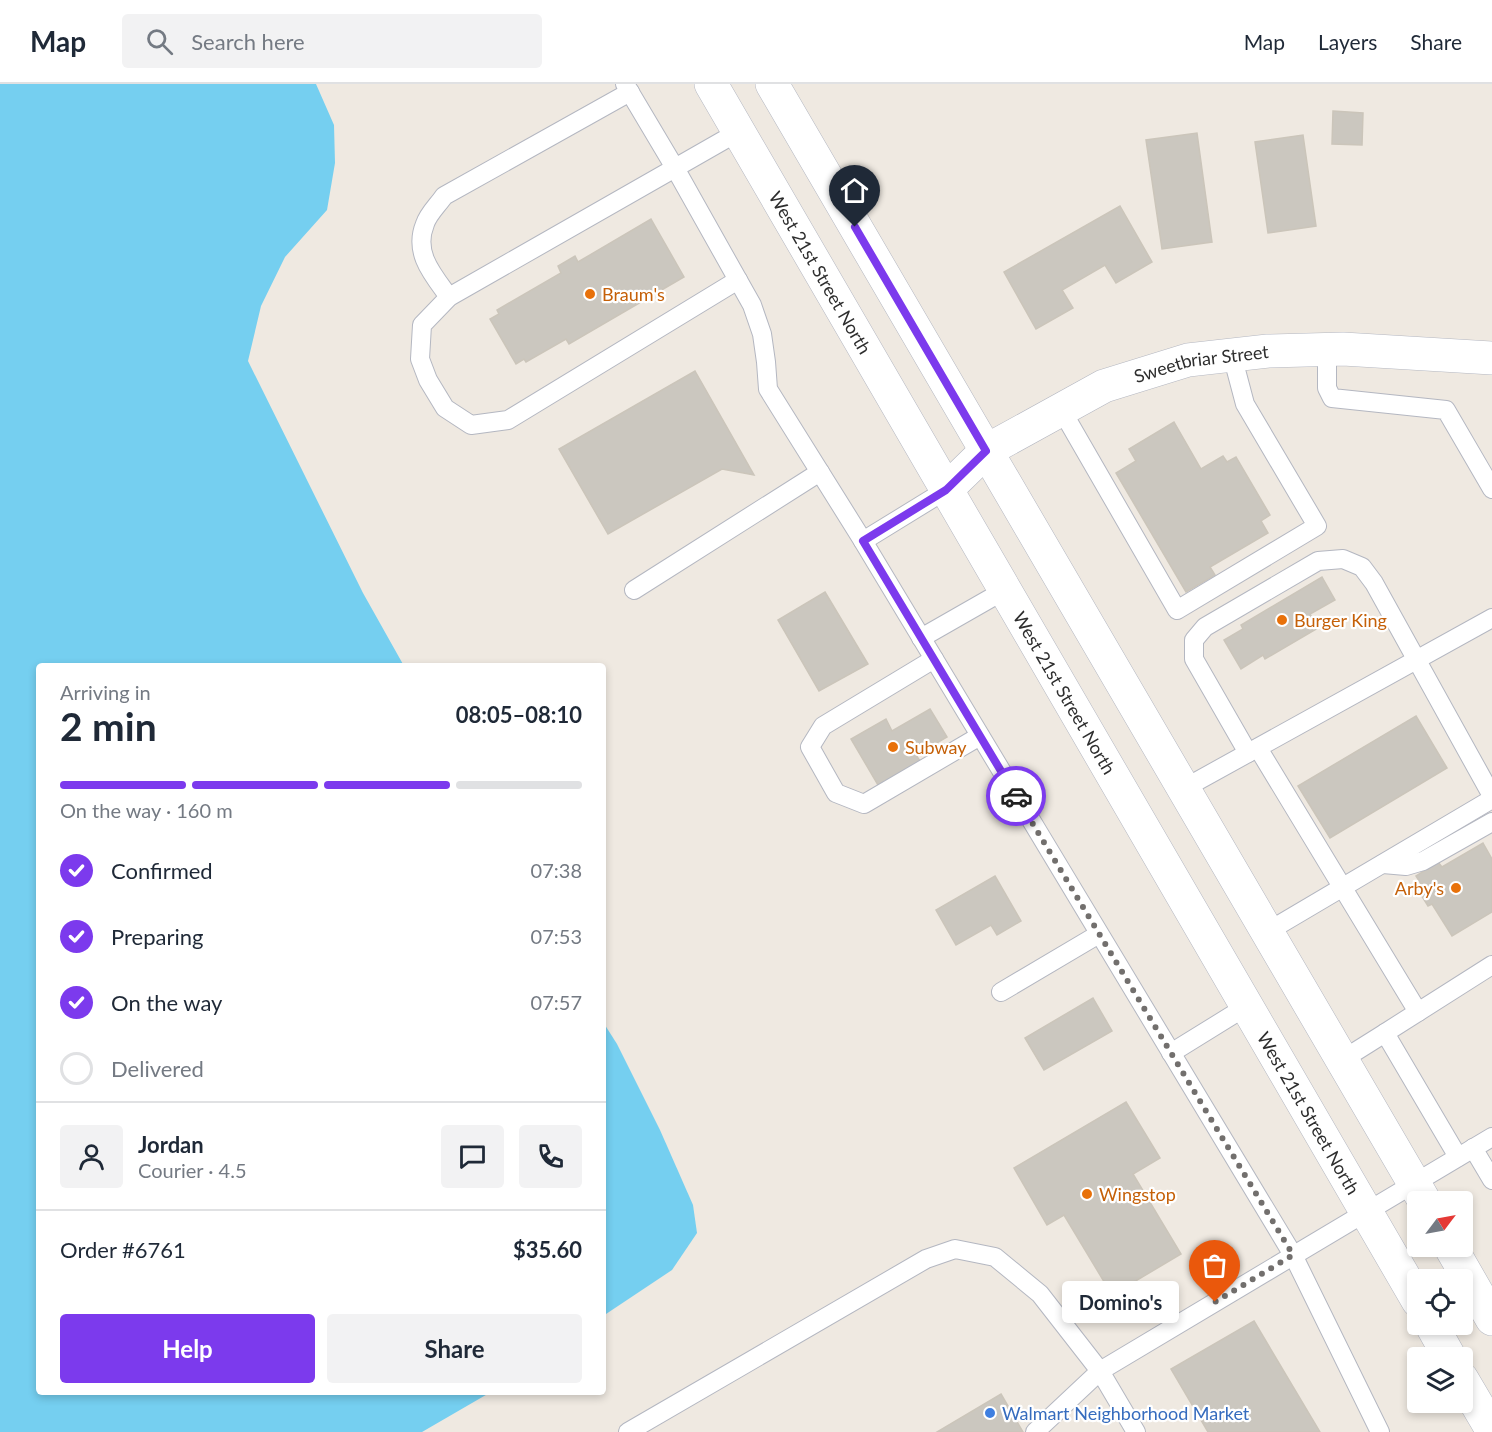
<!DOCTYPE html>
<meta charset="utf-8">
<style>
body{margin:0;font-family:Lato,sans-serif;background:#f2f2f3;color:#1f2937;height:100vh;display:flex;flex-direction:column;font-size:22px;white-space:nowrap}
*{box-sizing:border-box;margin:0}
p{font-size:20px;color:#747a83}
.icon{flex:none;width:33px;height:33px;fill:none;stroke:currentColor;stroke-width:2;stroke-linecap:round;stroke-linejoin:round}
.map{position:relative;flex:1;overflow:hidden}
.sheet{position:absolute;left:36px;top:579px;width:570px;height:732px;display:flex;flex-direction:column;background:#fff;border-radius:6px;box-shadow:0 3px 9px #0003}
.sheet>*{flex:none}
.needle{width:39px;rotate:58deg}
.buttons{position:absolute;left:1407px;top:1107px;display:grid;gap:12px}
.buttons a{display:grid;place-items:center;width:66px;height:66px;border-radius:6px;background:#fff;box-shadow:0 3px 9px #0003;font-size:30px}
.pin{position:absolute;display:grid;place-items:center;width:51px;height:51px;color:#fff;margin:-62px -26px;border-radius:50% 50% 50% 0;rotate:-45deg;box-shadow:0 0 6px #0007}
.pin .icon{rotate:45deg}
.courier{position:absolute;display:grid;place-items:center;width:60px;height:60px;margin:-30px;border:4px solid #7c3aed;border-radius:50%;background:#fff;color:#222;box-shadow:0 2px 8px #0007}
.bubble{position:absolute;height:42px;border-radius:6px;background:#fff;box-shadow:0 3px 9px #0003;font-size:20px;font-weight:700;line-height:42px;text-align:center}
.headline em{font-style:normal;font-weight:700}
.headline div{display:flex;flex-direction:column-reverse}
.headline{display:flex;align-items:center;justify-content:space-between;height:102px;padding:0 24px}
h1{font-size:39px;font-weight:700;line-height:45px}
.bar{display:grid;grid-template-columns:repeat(4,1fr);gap:9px 6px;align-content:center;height:72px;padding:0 24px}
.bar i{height:8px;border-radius:4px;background:#e0e1e3}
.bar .on{background:#7c3aed}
.bar p{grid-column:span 4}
.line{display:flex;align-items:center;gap:15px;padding:0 24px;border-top:2px solid #e0e1e3}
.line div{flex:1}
.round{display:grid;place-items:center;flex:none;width:63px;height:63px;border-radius:6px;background:#f2f2f3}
ol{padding:0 24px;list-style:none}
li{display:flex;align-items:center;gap:18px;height:66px}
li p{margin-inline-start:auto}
li .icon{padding:6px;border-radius:50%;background:#7c3aed;color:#fff;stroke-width:4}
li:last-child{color:#747a83}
li i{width:33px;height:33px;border:3px solid #e0e1e3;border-radius:50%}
.button{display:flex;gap:12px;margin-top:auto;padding:12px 24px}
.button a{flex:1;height:69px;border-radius:6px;background:#7c3aed;color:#fff;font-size:24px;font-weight:700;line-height:69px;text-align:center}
.button a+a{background:#f2f2f3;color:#1f2937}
header{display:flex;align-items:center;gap:36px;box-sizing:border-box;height:84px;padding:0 30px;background:#fff;border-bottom:2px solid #e0e1e3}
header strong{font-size:28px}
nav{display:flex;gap:33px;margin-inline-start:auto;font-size:21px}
.search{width:420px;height:54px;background:#f2f2f3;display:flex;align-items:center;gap:15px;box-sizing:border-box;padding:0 21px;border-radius:6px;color:#747a83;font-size:22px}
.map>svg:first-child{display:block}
.water{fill:#75cff0}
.building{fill:#cbc7bf;stroke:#cbc5ba;stroke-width:1.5}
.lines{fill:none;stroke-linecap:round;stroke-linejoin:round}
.service-casing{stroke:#b4b7c1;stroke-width:20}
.minor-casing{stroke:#b4b7c1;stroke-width:34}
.secondary-casing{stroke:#b4b7c1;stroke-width:34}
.service{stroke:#fff;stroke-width:18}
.minor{stroke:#fff;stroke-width:33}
.secondary{stroke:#fff;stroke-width:33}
.done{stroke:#726f6d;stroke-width:6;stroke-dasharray:0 10.8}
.route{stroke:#7c3aed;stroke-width:8}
.food-dot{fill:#e8710a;stroke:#fff;stroke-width:2}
.shop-dot{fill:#3f7fe0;stroke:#fff;stroke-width:2}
.labels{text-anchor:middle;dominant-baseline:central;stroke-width:4.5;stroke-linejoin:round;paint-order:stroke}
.street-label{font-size:18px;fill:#2e2e2e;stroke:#fff}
.food-label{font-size:18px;fill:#c56008;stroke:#fff;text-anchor:start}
.shop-label{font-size:18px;fill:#366cbe;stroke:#fff;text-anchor:start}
</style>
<header>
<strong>Map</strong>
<div class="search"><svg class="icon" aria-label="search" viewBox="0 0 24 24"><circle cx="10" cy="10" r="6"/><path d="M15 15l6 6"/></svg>Search here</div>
<nav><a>Map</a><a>Layers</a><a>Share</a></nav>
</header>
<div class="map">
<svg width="1492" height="1348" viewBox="0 0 1492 1348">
<rect width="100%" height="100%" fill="#efe9e1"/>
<g class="water">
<polygon points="0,0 316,0 334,41 335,79 327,126 285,173 261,222 248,277 363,509 404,582 39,582 39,1308 491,1308 422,1348 0,1348"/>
<polygon points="603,938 617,960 660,1046 693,1121 697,1149 672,1186 603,1232"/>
</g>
<g class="building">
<polygon points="1333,27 1363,29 1362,61 1332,60"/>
<polygon points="1197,49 1212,158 1162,165 1146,56"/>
<polygon points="1303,51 1316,142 1268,149 1255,58"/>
<polygon points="1120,122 1152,178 1116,199 1105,181 1062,206 1073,224 1036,245 1004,188"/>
<polygon points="651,135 684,193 569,260 566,255 526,278 524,275 516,280 490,235 499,230 497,226 561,189 558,182 575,172 578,178"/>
<polygon points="695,287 754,391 722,385 608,450 559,365"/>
<polygon points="1174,338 1201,385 1223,372 1227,378 1236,373 1270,431 1261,437 1268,449 1210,483 1215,491 1186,508 1116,389 1136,377 1129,365"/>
<polygon points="1322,493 1335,516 1310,530 1318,544 1265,575 1263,571 1241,585 1224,556 1243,545 1241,541"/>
<polygon points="825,508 868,580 819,607 778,536"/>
<polygon points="930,625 947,653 916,671 920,677 878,701 851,655 886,635 892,647"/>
<polygon points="1416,632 1447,684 1330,754 1298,702"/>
<polygon points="1483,759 1492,775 1492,828 1452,852 1432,820 1428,822 1418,806 1423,803 1416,792 1438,778 1442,783"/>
<polygon points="995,792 1021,837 997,851 991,841 956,861 936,826"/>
<polygon points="1093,914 1112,947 1044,986 1025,954"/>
<polygon points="1126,1018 1160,1074 1133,1090 1181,1170 1112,1211 1064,1131 1047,1141 1014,1084"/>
<polygon points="1254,1237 1320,1348 1208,1348 1171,1285"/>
<polygon points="1001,1310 1023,1348 937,1348"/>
</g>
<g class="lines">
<g class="service-casing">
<g id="service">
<polyline points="625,0 675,84 449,213 422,241 420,275 428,296 445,324 471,341 508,336 738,196"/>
<polyline points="738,48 675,84 752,221 762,250 766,278 768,305 863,457 946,406"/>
<path d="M449,213C433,191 413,169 425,140C428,130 438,121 444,112L630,8"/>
<polyline points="1327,266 1327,304 1332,314 1446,326 1492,405"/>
<polyline points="1061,325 1177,526 1317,442 1245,320 1232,271"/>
<polyline points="863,457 1293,1171 1380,1348"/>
<polyline points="634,506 820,388"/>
<polyline points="921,554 1005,506"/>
<polyline points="934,575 823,642 810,663 836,709 864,720 980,652"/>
<polyline points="1258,664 1418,928"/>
<polyline points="1248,669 1194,575 1194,556 1205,543 1318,477 1343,475 1362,483 1374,499 1492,712"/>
<polyline points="1183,705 1492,534"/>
<polyline points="1383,780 1406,782 1423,777 1492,738"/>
<polyline points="1267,848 1492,715"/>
<polyline points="1001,908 1099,850"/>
<polyline points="1171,969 1247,922"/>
<polyline points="1342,976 1385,949"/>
<polyline points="1473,1064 1492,1096"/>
<polyline points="1458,1073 1385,949 1492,881"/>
<polyline points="628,1348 926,1175 955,1165 995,1173 1040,1210 1100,1287 1035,1348"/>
<polyline points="1136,1348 1100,1287 1492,1053"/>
</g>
</g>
<g class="minor-casing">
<g id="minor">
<path id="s1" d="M946,406L986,367L1104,302L1188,276L1268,267L1343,265L1492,274"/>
</g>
</g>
<g class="secondary-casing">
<g id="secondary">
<path id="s2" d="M711,0L1418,1217"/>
<polyline points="772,0 1425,1118"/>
<polyline points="1450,1162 1492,1235"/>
<polyline points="1431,1240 1450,1274"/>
<polyline points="1462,1295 1492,1346"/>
</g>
</g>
<use href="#service" class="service"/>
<use href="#minor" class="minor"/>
<use href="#secondary" class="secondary"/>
</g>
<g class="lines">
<polyline class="done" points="1016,712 1293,1171 1215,1218"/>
<polyline class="route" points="855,143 986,367 946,406 863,457 1016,712"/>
</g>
<g class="food-dot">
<circle cx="590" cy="210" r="6"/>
<circle cx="1282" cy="536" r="6"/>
<circle cx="893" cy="663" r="6"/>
<circle cx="1456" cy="804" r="6"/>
<circle cx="1087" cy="1110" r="6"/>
</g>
<circle class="shop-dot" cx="990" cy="1329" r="6"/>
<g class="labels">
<g class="street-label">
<text stroke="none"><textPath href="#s2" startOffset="218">West 21st Street North</textPath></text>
<text stroke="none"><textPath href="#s1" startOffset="291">Sweetbriar Street</textPath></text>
<text stroke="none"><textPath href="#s2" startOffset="704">West 21st Street North</textPath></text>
<text stroke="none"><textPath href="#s2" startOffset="1190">West 21st Street North</textPath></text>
</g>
<g class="food-label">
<text x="602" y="210">Braum's</text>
<text x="1294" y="536">Burger King</text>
<text x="905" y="663">Subway</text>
<text x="1444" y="804" text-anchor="end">Arby's</text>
<text x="1099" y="1110">Wingstop</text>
</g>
<g class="shop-label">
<text x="1002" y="1329">Walmart Neighborhood Market</text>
</g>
</g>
</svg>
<div class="buttons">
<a><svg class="needle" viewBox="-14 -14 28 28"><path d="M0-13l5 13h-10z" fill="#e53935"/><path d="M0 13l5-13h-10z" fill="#747a83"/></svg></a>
<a><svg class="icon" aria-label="locate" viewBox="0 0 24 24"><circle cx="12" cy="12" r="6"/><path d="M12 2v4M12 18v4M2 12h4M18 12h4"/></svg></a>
<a><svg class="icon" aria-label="layers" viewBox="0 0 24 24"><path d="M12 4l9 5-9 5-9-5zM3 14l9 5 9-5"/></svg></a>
</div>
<div class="pin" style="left:1215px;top:1218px;background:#ea580c"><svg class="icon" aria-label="bag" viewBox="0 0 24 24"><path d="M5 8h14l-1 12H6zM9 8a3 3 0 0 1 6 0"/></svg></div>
<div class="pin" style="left:855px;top:143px;background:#1f2937"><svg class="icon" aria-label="home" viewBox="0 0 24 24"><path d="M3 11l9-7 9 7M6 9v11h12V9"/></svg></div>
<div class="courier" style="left:1016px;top:712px"><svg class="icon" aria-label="car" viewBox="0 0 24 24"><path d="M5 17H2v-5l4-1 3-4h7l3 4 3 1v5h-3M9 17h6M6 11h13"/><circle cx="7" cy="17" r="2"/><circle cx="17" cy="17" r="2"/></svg></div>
<div class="bubble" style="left:1062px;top:1197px;width:117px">Domino's</div>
<section class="sheet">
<div class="headline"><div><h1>2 min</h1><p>Arriving in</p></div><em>08:05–08:10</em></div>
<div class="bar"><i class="on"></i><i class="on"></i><i class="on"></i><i></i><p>On the way · 160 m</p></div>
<ol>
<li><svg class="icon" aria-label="check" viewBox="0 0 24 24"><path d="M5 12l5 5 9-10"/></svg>Confirmed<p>07:38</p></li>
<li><svg class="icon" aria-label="check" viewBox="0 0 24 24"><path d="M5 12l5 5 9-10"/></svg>Preparing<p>07:53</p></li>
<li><svg class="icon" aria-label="check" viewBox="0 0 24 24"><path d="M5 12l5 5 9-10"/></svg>On the way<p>07:57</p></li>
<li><i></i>Delivered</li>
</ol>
<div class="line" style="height:108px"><a class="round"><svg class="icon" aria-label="person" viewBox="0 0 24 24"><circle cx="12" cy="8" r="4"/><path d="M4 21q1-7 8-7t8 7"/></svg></a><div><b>Jordan</b><p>Courier · 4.5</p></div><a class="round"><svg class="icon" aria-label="chat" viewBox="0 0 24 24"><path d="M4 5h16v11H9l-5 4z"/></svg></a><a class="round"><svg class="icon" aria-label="phone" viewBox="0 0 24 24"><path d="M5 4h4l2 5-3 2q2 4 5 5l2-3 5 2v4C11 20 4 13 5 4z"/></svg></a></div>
<div class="line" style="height:78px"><div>Order #6761</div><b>$35.60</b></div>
<div class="button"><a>Help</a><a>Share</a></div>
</section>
</div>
